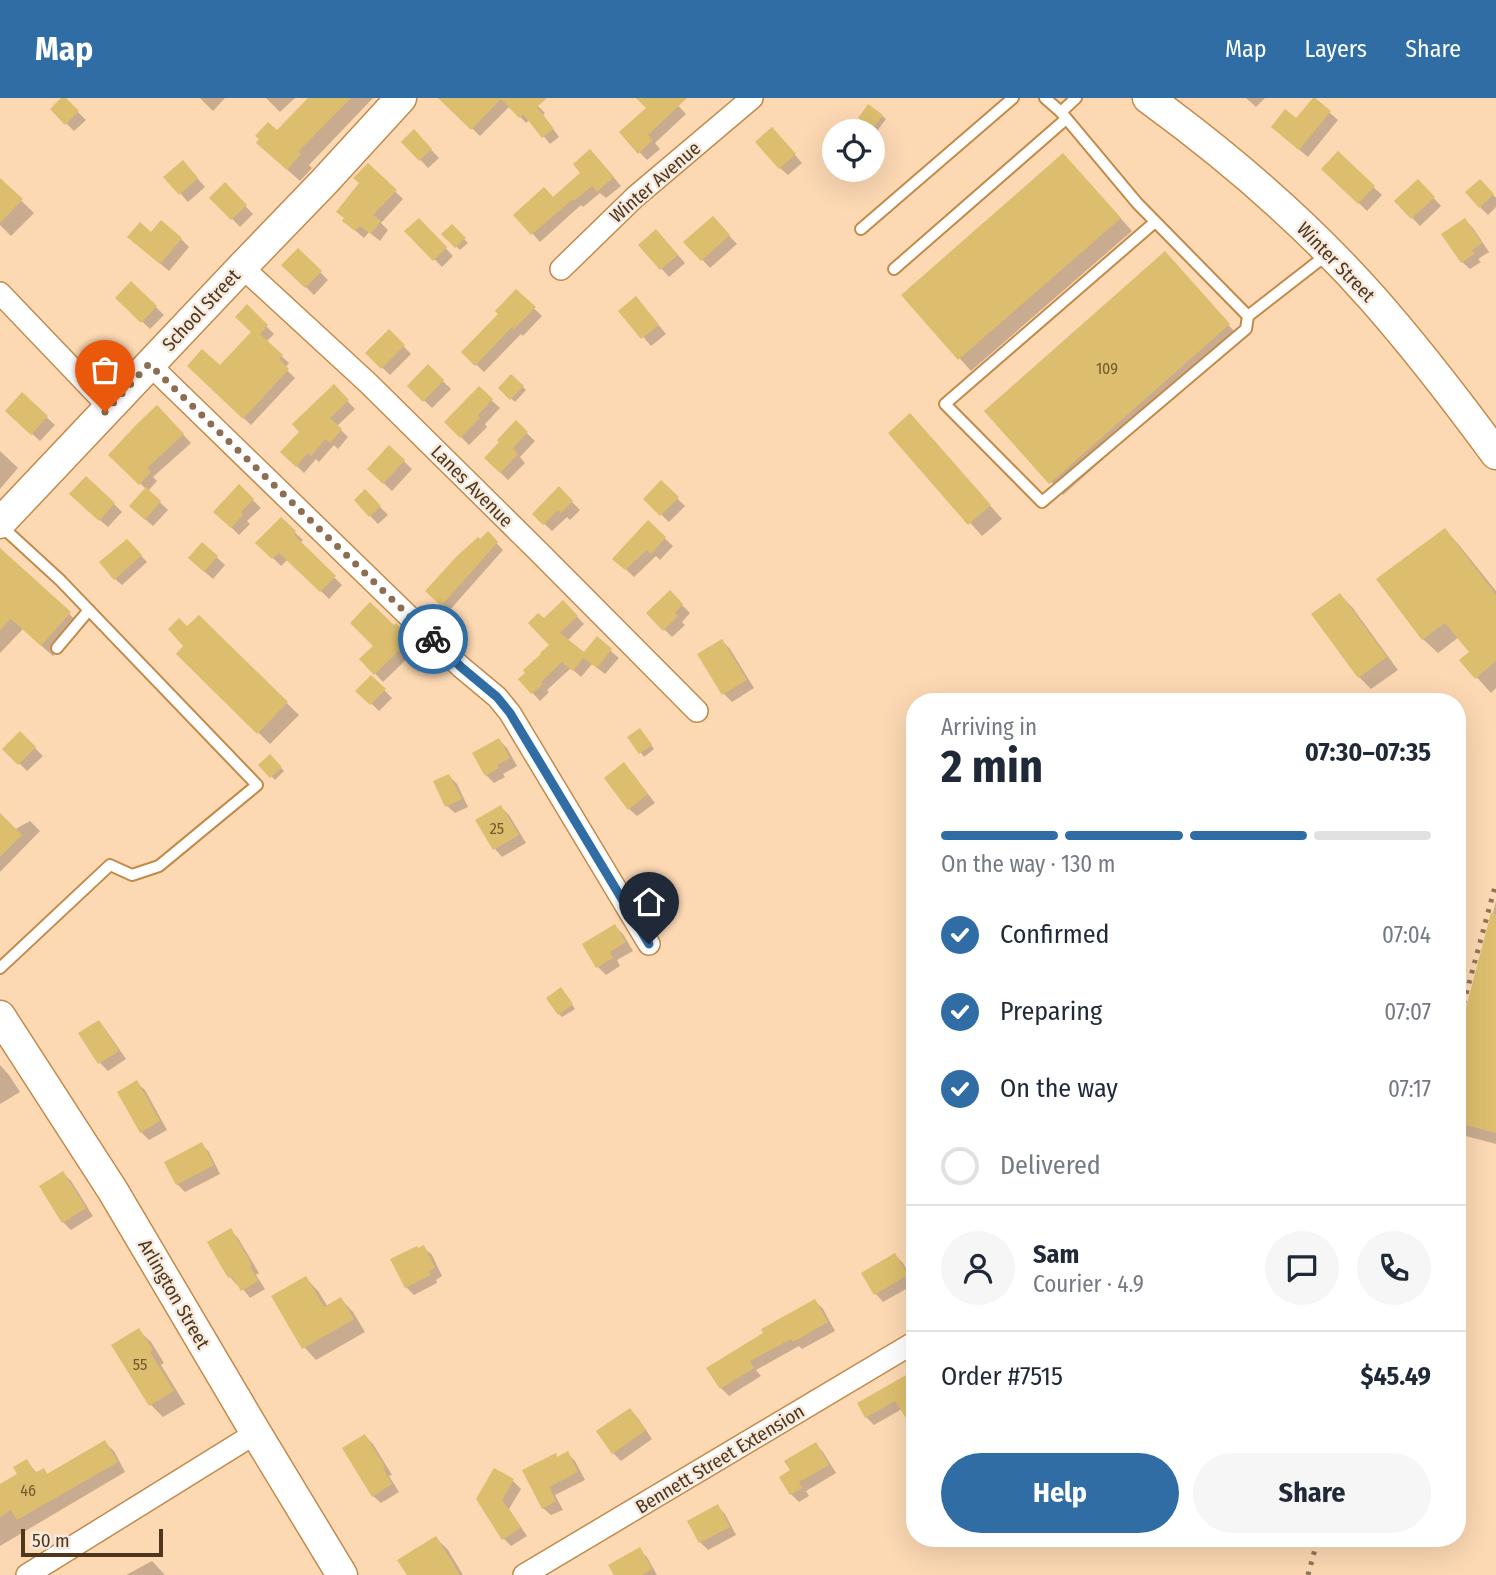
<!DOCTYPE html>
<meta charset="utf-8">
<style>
body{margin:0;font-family:"Fira Sans Condensed",sans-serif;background:#f6f6f7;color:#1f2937;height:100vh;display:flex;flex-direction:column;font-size:26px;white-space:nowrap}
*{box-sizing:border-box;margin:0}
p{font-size:23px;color:#747a83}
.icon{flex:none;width:38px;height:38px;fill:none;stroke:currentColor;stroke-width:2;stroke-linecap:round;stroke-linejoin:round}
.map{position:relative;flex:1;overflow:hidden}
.sheet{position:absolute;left:906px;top:595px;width:560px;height:854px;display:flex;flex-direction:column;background:#fff;border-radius:28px;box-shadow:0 7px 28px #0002}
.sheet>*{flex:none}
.tools{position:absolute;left:822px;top:21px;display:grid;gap:14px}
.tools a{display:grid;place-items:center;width:63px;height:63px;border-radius:50%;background:#fff;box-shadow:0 7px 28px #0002;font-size:35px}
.scale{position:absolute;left:21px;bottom:18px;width:142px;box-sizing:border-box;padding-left:7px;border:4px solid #4f371d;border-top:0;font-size:19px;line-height:24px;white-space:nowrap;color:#4f371d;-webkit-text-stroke:5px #f6eade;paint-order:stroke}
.pin{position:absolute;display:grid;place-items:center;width:60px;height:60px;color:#fff;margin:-72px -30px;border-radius:50% 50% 50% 0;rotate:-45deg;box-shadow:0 0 7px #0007}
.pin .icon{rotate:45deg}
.courier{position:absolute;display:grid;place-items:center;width:70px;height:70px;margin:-35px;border:5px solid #2f6da4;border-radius:50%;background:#fff;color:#222;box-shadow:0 2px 9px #0007}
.overview em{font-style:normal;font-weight:700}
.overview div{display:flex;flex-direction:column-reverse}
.overview{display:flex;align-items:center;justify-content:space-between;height:119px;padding:0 35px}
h1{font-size:46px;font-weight:700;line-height:52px}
.bar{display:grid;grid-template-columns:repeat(4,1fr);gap:10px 7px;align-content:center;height:84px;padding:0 35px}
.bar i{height:9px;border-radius:5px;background:#e0e1e3}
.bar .current{background:#2f6da4}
.bar p{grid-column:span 4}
.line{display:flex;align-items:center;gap:18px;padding:0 35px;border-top:2px solid #e0e1e3}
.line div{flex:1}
.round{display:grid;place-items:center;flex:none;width:74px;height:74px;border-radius:37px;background:#f6f6f7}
ol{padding:0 35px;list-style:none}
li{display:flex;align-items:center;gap:21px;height:77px}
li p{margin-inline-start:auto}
li .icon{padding:7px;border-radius:50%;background:#2f6da4;color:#fff;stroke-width:4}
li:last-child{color:#747a83}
li i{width:38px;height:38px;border:4px solid #e0e1e3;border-radius:50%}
.cta{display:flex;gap:14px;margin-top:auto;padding:14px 35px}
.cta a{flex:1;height:80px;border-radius:42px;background:#2f6da4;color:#fff;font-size:28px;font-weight:700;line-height:80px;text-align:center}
.cta a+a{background:#f6f6f7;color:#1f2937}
header{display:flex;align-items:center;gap:42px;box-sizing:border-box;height:98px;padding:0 35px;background:#2f6da4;color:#fff}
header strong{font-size:33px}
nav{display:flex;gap:38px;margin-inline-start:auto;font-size:24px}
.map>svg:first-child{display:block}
.shadow{fill:#0003}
.building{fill:#ddbe6e}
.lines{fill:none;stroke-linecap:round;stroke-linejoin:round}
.lane-casing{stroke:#c28b4a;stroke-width:14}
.street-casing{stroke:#c28b4a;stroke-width:24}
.secondary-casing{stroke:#c28b4a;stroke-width:33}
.lane{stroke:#fff;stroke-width:10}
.street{stroke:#fff;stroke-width:21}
.secondary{stroke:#fff;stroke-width:30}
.rail{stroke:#917557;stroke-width:5;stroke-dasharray:3.5 7;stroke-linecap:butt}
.done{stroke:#8c6f52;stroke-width:7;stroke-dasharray:0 12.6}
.route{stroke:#2f6da4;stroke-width:9}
.labels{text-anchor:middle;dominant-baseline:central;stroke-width:5;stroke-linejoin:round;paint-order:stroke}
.number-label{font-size:16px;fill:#725931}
.street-label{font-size:19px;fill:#4f371d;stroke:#f6eade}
</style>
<header>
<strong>Map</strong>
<nav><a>Map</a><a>Layers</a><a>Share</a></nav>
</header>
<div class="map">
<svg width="1496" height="1477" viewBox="0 0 1496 1477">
<rect width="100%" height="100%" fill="#fcd8b3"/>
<g class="shadow">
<polygon points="64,0 86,22 74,33 52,11"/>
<polygon points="200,0 225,0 213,13"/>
<polygon points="266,0 295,0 280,14"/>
<polygon points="311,0 373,0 309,67 312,70 300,83 271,57 277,34"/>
<polygon points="449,0 530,0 545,15 543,17 559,39 550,46 530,21 526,25 510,8 480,38 445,4"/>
<polygon points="639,0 671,0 686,16 655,45 660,51 647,62 621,35 648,10"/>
<polygon points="1246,0 1265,0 1256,9"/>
<polygon points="1314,1 1338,22 1308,59 1281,37 1296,23"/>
<polygon points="882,18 886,21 877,33 863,23"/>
<polygon points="414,34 439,60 428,70 404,44"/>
<polygon points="780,40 802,65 788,77 780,70"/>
<polygon points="1338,56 1382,97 1367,113 1324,71"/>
<polygon points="598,61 621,88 606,100 600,95 583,109 581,107 540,144 516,117 553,101"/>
<polygon points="368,67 403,101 381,125 388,132 380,143 369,134 364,140 352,130 361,85"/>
<polygon points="1075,69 1132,133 971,273 903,197"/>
<polygon points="190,72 205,89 188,104 166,79"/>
<polygon points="0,82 34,115 11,138 0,127"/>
<polygon points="1418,83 1441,108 1420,128 1396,103"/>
<polygon points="225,87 253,116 240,129 212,100"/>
<polygon points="1488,91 1496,100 1496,109 1488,117 1480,109"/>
<polygon points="419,122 453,158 442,169 407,133"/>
<polygon points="1465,122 1473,130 1489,154 1478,161 1481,164 1470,171 1462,164"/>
<polygon points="720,128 737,146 710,170 686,144"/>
<polygon points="452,129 468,145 460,152 444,136"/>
<polygon points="181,141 189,149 169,173 138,147"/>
<polygon points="664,141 685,165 669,179 641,147"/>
<polygon points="298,152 328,182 314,197 283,167"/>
<polygon points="1177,168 1240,240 1063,397 987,313"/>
<polygon points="131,185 164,217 150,231 117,199"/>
<polygon points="516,193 542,218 523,238 521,236 484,274 463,254 500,216"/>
<polygon points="643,208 666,236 651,248 621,213"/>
<polygon points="247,209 274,236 266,244 289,265 285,270 295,280 251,327 189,268 220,269 253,234"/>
<polygon points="389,233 411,256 390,277 367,255"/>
<polygon points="428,269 451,291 432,310 409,288"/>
<polygon points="511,278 526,292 515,304 500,290"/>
<polygon points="334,289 355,311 337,328 348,339 338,351 334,347 319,364 316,361 304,375 282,354 301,334"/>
<polygon points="479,291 500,310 485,326 487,329 469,347 446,324"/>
<polygon points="22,297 55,327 40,343 15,320"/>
<polygon points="157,309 191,345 153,379 157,383 148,393 168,412 153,428 139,416 146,391 110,357"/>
<polygon points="516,325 535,343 520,359 525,365 508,382 486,360"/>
<polygon points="922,330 1002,421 982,438 890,335"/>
<polygon points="389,349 412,371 392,393 369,371"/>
<polygon points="0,353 18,370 0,391"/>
<polygon points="661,385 685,408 669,424 645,401"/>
<polygon points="239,389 261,410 247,423 250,426 239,437 216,414"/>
<polygon points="559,391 580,412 570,422 567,419 552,433 534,416"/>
<polygon points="365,394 388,417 378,426 356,403"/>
<polygon points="79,404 114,406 122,414 108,429"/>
<polygon points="281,422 303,442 300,445 302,448 342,487 329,501 288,461 281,468 258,445"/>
<polygon points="648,425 673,448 660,462 656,458 634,479 615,461"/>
<polygon points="1445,432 1459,447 1496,493 1496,590 1491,595 1462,563 1472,554 1459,539 1438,555 1423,541"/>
<polygon points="488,436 503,452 449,513 428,493"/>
<polygon points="127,443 147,464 122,487 115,481"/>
<polygon points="202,446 225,467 213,481 198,468"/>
<polygon points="4,455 81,527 53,558 23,531 0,555 0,459"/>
<polygon points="670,495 690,515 682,524 685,527 672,539 648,515"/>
<polygon points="1340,497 1352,509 1398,572 1371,591 1359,579"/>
<polygon points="563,504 584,526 567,543 584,557 597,541 619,560 605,576 592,566 581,579 571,570 547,592 549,594 540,603 520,581 551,547 544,522"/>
<polygon points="199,519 299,617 270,646 179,556 186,548 187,531"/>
<polygon points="396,528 418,550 383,584 361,561"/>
<polygon points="722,543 730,551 754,590 732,604 724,596 700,557"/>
<polygon points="371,579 392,600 379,613 358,592"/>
<polygon points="20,635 43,658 27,673 5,651"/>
<polygon points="643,635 654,651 644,659 630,639"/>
<polygon points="499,642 507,650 517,668 503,676 505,679 494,685 486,677"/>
<polygon points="270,658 284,673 275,682 261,667"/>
<polygon points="631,674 655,705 637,718 629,711"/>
<polygon points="449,678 457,686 468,709 455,715 447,708"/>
<polygon points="501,709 509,717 526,745 502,759 495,751"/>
<polygon points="30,723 40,733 0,774 0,727 14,732"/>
<polygon points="1496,803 1496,1046 1458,1036 1458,947"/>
<polygon points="615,828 623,836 633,853 617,862 620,868 606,877 598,869 584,846"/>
<polygon points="564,895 575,911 562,919 559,916"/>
<polygon points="99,924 106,932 126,961 108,973 100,965 80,936"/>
<polygon points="0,967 9,977 20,994 0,1006"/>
<polygon points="137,985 145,992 167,1032 149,1042 141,1034"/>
<polygon points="201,1046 209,1054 220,1076 185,1094 177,1086"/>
<polygon points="63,1075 71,1083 93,1118 71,1132 63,1124"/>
<polygon points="230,1132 238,1140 259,1175 256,1177 265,1191 250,1200 239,1186 237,1187 230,1179 209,1144"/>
<polygon points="424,1150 432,1157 442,1178 436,1182 437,1185 414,1197 406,1189 419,1152"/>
<polygon points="895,1157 903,1165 915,1186 883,1204 876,1196 863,1175"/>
<polygon points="306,1180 318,1193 328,1209 341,1201 353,1214 365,1234 316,1262 304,1249"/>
<polygon points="815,1203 823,1211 835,1233 802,1251 799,1248 756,1272 761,1278 729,1298 721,1290 709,1271"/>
<polygon points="138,1232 151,1244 164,1265 161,1267 185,1306 163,1319 151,1307 113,1247"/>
<polygon points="915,1274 915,1314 909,1318 902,1311 874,1327 866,1319 859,1306"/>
<polygon points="630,1312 638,1320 652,1341 621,1363 613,1355"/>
<polygon points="365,1338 373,1346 392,1377 389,1378 399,1394 381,1405 373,1398"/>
<polygon points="104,1344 114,1353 125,1374 0,1448 0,1388 19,1376 26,1363 38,1376 48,1378"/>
<polygon points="816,1346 823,1354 836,1375 806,1393 809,1398 799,1404 791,1396 781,1379 792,1373"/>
<polygon points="568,1356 575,1363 585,1382 555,1397 563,1412 551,1417 543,1410 525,1373"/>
<polygon points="513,1383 521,1391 509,1411 527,1438 511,1448 503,1440 478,1401"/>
<polygon points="718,1409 725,1416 736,1437 708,1452 700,1444"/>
<polygon points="436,1440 448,1452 463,1477 409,1477"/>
<polygon points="639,1452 647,1459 657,1477 616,1477"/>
<polygon points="152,1463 165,1477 126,1477"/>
</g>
<g class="building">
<polygon points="61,0 66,0 79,13 65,27 50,11"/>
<polygon points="308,0 351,0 298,54 301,56 287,72 256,45 259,41 255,38 268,24 277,32"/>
<polygon points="438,0 547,0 537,9 554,31 542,40 523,16 519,20 501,1 471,32"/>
<polygon points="636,0 687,0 648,37 653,42 638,56 619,34 646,10"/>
<polygon points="1313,0 1315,0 1331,13 1299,52 1271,29 1285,11 1296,20"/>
<polygon points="868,6 883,17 873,31 858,20"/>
<polygon points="772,29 796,56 779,71 755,44"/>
<polygon points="414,31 432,51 419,63 401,44"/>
<polygon points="590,51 614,79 597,94 592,88 574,103 573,101 531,137 513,117 544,89 553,99 580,75 573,66"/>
<polygon points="1338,53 1375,88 1358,106 1321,71"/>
<polygon points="1063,55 1121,120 958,262 901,197"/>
<polygon points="183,62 198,80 179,97 163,79"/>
<polygon points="368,65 397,92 373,117 381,123 371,136 360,128 355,133 342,123 344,120 336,114 359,85 353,80"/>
<polygon points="0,80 23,101 0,125"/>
<polygon points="1418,81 1435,99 1411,121 1394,103"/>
<polygon points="1480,81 1494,96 1479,110 1465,94"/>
<polygon points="225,84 247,107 231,122 209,100"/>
<polygon points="713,118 730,137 701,163 683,144"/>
<polygon points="419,120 447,149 433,163 404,133"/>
<polygon points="1465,120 1482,145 1472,152 1474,156 1461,165 1441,136"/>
<polygon points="161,122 182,140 160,166 127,139 140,124 151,134"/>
<polygon points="452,126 466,140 455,150 441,136"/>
<polygon points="656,131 678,157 660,172 638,147"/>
<polygon points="298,150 322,173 305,190 281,167"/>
<polygon points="1165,153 1230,226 1049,386 984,313"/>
<polygon points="131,183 157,208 141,225 115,200"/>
<polygon points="516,191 536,209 514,231 512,229 475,268 461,254 498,216 495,213"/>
<polygon points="636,198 659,227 641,241 618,213"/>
<polygon points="247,206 268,227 260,236 283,257 279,261 289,271 243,321 187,268 202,251 220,267 251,234 235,219"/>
<polygon points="389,231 405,247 381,271 365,255"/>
<polygon points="428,266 444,282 423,304 407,288"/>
<polygon points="511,276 524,288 510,302 498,290"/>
<polygon points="334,286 349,302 330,320 342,331 330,345 325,341 311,358 308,355 296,369 280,354 299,334 292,326"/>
<polygon points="479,288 493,301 478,317 480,320 460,340 444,324"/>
<polygon points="22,294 48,318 31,337 5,313"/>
<polygon points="157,307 184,336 147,370 151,374 139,387 108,357 137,326"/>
<polygon points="910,315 991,407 968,427 888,335"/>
<polygon points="516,322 528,334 513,350 518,356 500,375 484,360 499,344 497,342"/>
<polygon points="389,347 405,362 383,386 367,371"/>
<polygon points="86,378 115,405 99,423 69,396"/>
<polygon points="661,382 679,399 660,418 643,401"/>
<polygon points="239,386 254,401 241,414 243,417 231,430 213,414"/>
<polygon points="559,388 573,403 561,415 558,412 543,427 532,416"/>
<polygon points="146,389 161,403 145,422 129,408"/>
<polygon points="365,391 381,408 369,419 354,402"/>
<polygon points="281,419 296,433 294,436 295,438 336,478 320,494 279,455 272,461 255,445"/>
<polygon points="648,422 666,439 651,456 647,452 625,472 612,461"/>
<polygon points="1445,430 1496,497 1496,563 1475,581 1459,562 1469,554 1445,525 1422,542 1376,481"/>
<polygon points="488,433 498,444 441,508 425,493 457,458 478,439 480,441"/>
<polygon points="127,441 142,457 114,482 99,464"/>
<polygon points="202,444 218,458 204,474 188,460"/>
<polygon points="0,450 71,514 41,548 11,521 0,532"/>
<polygon points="670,492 683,506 675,515 678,518 663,533 646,515"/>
<polygon points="1340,495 1387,559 1358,580 1311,516"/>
<polygon points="563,502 578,518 560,535 584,554 597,538 612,551 597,570 583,560 573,573 562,564 541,584 543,586 531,596 518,581 525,575 523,572 541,556 540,555 549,547 528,525 538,515 544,520"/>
<polygon points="370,504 394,527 396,525 411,541 374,577 359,561 373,548 350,525"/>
<polygon points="199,517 288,604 257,636 176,556 183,548 168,531 179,520 187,528"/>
<polygon points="722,541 747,582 722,597 697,556"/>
<polygon points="371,577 386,591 370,607 355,593"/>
<polygon points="640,630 652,647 639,656 627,639"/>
<polygon points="20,633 36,649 18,667 2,651"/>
<polygon points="499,640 510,660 497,667 499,670 485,678 472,655"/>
<polygon points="270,656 282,669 270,680 258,667"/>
<polygon points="624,664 648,696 628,712 604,680"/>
<polygon points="449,676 462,701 445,709 433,683"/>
<polygon points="501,707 519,737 493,752 475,722"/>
<polygon points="0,715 22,737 0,759"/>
<polygon points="1491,815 1496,816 1496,1035 1458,1025 1458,940"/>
<polygon points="615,826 626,844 610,854 613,860 596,870 582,846"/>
<polygon points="561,889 573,906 558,917 546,900"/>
<polygon points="99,922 119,953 98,966 78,935"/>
<polygon points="137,982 160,1023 140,1035 117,994"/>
<polygon points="202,1044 214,1067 176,1087 164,1064"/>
<polygon points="63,1073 86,1110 62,1125 39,1088"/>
<polygon points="231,1130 252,1167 250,1168 258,1183 241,1193 232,1178 228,1180 207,1144"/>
<polygon points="424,1147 435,1170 429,1173 431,1177 405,1190 390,1161 417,1148 418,1150"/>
<polygon points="895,1155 908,1177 874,1197 861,1175"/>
<polygon points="306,1178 324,1209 341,1199 354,1221 302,1251 271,1198"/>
<polygon points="815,1201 828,1224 793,1244 791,1241 750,1263 754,1270 720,1291 706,1270 763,1235 761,1231"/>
<polygon points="139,1230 153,1252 150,1254 174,1293 149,1308 111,1247"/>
<polygon points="915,1272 915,1334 895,1303 865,1320 857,1305"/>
<polygon points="630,1310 646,1332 612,1356 596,1333"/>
<polygon points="365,1336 385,1369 383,1370 392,1386 372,1399 342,1350"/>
<polygon points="105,1342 118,1364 17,1422 11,1412 0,1419 0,1386 17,1376 13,1369 27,1361 35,1375 44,1370 47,1376"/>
<polygon points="816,1344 829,1367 799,1384 802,1390 790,1397 779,1379 790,1372 784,1363"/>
<polygon points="568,1353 578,1374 549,1389 556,1403 542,1411 522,1372 556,1355 557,1359"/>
<polygon points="494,1370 514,1381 502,1402 521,1429 502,1442 476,1401"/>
<polygon points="718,1406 730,1429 699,1445 687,1423"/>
<polygon points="436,1438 460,1477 407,1477 397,1462"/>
<polygon points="640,1449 652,1471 642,1477 614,1477 608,1467"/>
</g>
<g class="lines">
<g class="lane-casing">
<g id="lane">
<polyline points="1045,0 1061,14"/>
<polyline points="1076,0 1061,14 1137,105 1248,218 1329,155"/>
<polyline points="1155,124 945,306 1042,404 1246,231 1248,218"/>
<polyline points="861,131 1013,0"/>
<polyline points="894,171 1066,21"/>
<polyline points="57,550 89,512"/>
<polyline points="0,870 110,767 132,777 159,768 257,687 60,482 0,427"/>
</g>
</g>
<g class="street-casing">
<g id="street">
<polyline points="242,169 368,285 539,454 697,613"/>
<polyline points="561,171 635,99 752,0"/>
<polyline points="0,195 109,309"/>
<polyline points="149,266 461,569 497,599 510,615 649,846"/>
<polyline points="27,1477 256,1335"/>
<polyline points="524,1477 915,1244"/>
</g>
</g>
<g class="secondary-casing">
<g id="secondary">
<path d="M1148,0C1229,59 1307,126 1374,202C1417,251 1457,303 1496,356"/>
<polyline points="0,425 242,169 324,84 401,0"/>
<polyline points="0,918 113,1093 256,1335 342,1477"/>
</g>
</g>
<use href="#lane" class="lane"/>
<use href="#street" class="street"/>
<use href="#secondary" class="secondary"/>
<g class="rail">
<polyline points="1458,926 1496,785"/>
<polyline points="1308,1477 1318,1440"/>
</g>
</g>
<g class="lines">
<polyline class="done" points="105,314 149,266 433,541"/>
<polyline class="route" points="433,541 461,569 497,599 510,615 649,846"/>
</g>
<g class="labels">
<g class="number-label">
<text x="1107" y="270">109</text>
<text x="497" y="730">25</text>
<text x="140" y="1266">55</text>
<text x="28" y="1392">46</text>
</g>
<g class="street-label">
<text transform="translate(655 84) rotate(-41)">Winter Avenue</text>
<text transform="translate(1336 164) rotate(46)">Winter Street</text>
<text transform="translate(201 212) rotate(-47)">School Street</text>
<text transform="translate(472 388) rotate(45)">Lanes Avenue</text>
<text transform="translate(174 1196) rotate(60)">Arlington Street</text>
<text transform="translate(720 1361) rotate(-31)">Bennett Street Extension</text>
</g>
</g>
</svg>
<div class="tools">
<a><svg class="icon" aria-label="locate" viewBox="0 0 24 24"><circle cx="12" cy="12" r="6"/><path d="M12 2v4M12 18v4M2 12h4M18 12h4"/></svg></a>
</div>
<div class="scale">50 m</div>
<div class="pin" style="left:105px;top:314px;background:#ea580c"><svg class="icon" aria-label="bag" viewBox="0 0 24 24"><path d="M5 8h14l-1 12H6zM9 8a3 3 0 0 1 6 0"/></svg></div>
<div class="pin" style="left:649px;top:846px;background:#1f2937"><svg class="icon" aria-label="home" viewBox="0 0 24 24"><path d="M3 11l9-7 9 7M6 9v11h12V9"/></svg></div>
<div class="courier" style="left:433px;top:541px"><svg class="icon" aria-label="bike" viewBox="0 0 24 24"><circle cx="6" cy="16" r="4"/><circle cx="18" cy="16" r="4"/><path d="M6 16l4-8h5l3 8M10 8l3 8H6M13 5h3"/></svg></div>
<section class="sheet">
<div class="overview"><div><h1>2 min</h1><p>Arriving in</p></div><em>07:30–07:35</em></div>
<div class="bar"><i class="current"></i><i class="current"></i><i class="current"></i><i></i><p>On the way · 130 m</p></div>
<ol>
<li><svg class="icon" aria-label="check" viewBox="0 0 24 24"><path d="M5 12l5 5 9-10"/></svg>Confirmed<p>07:04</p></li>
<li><svg class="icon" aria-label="check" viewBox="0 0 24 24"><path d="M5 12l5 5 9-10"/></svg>Preparing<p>07:07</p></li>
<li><svg class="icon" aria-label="check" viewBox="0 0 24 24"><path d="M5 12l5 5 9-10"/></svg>On the way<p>07:17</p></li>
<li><i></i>Delivered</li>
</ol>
<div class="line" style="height:126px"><a class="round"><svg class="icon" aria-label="person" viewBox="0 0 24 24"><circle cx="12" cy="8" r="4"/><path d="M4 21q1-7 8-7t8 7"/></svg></a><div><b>Sam</b><p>Courier · 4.9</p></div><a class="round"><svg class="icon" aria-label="chat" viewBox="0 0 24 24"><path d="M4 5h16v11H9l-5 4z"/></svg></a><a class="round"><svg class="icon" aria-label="phone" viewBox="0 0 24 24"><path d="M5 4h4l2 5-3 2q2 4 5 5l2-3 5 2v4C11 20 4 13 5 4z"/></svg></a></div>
<div class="line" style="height:91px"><div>Order #7515</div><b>$45.49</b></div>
<div class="cta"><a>Help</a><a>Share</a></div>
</section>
</div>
